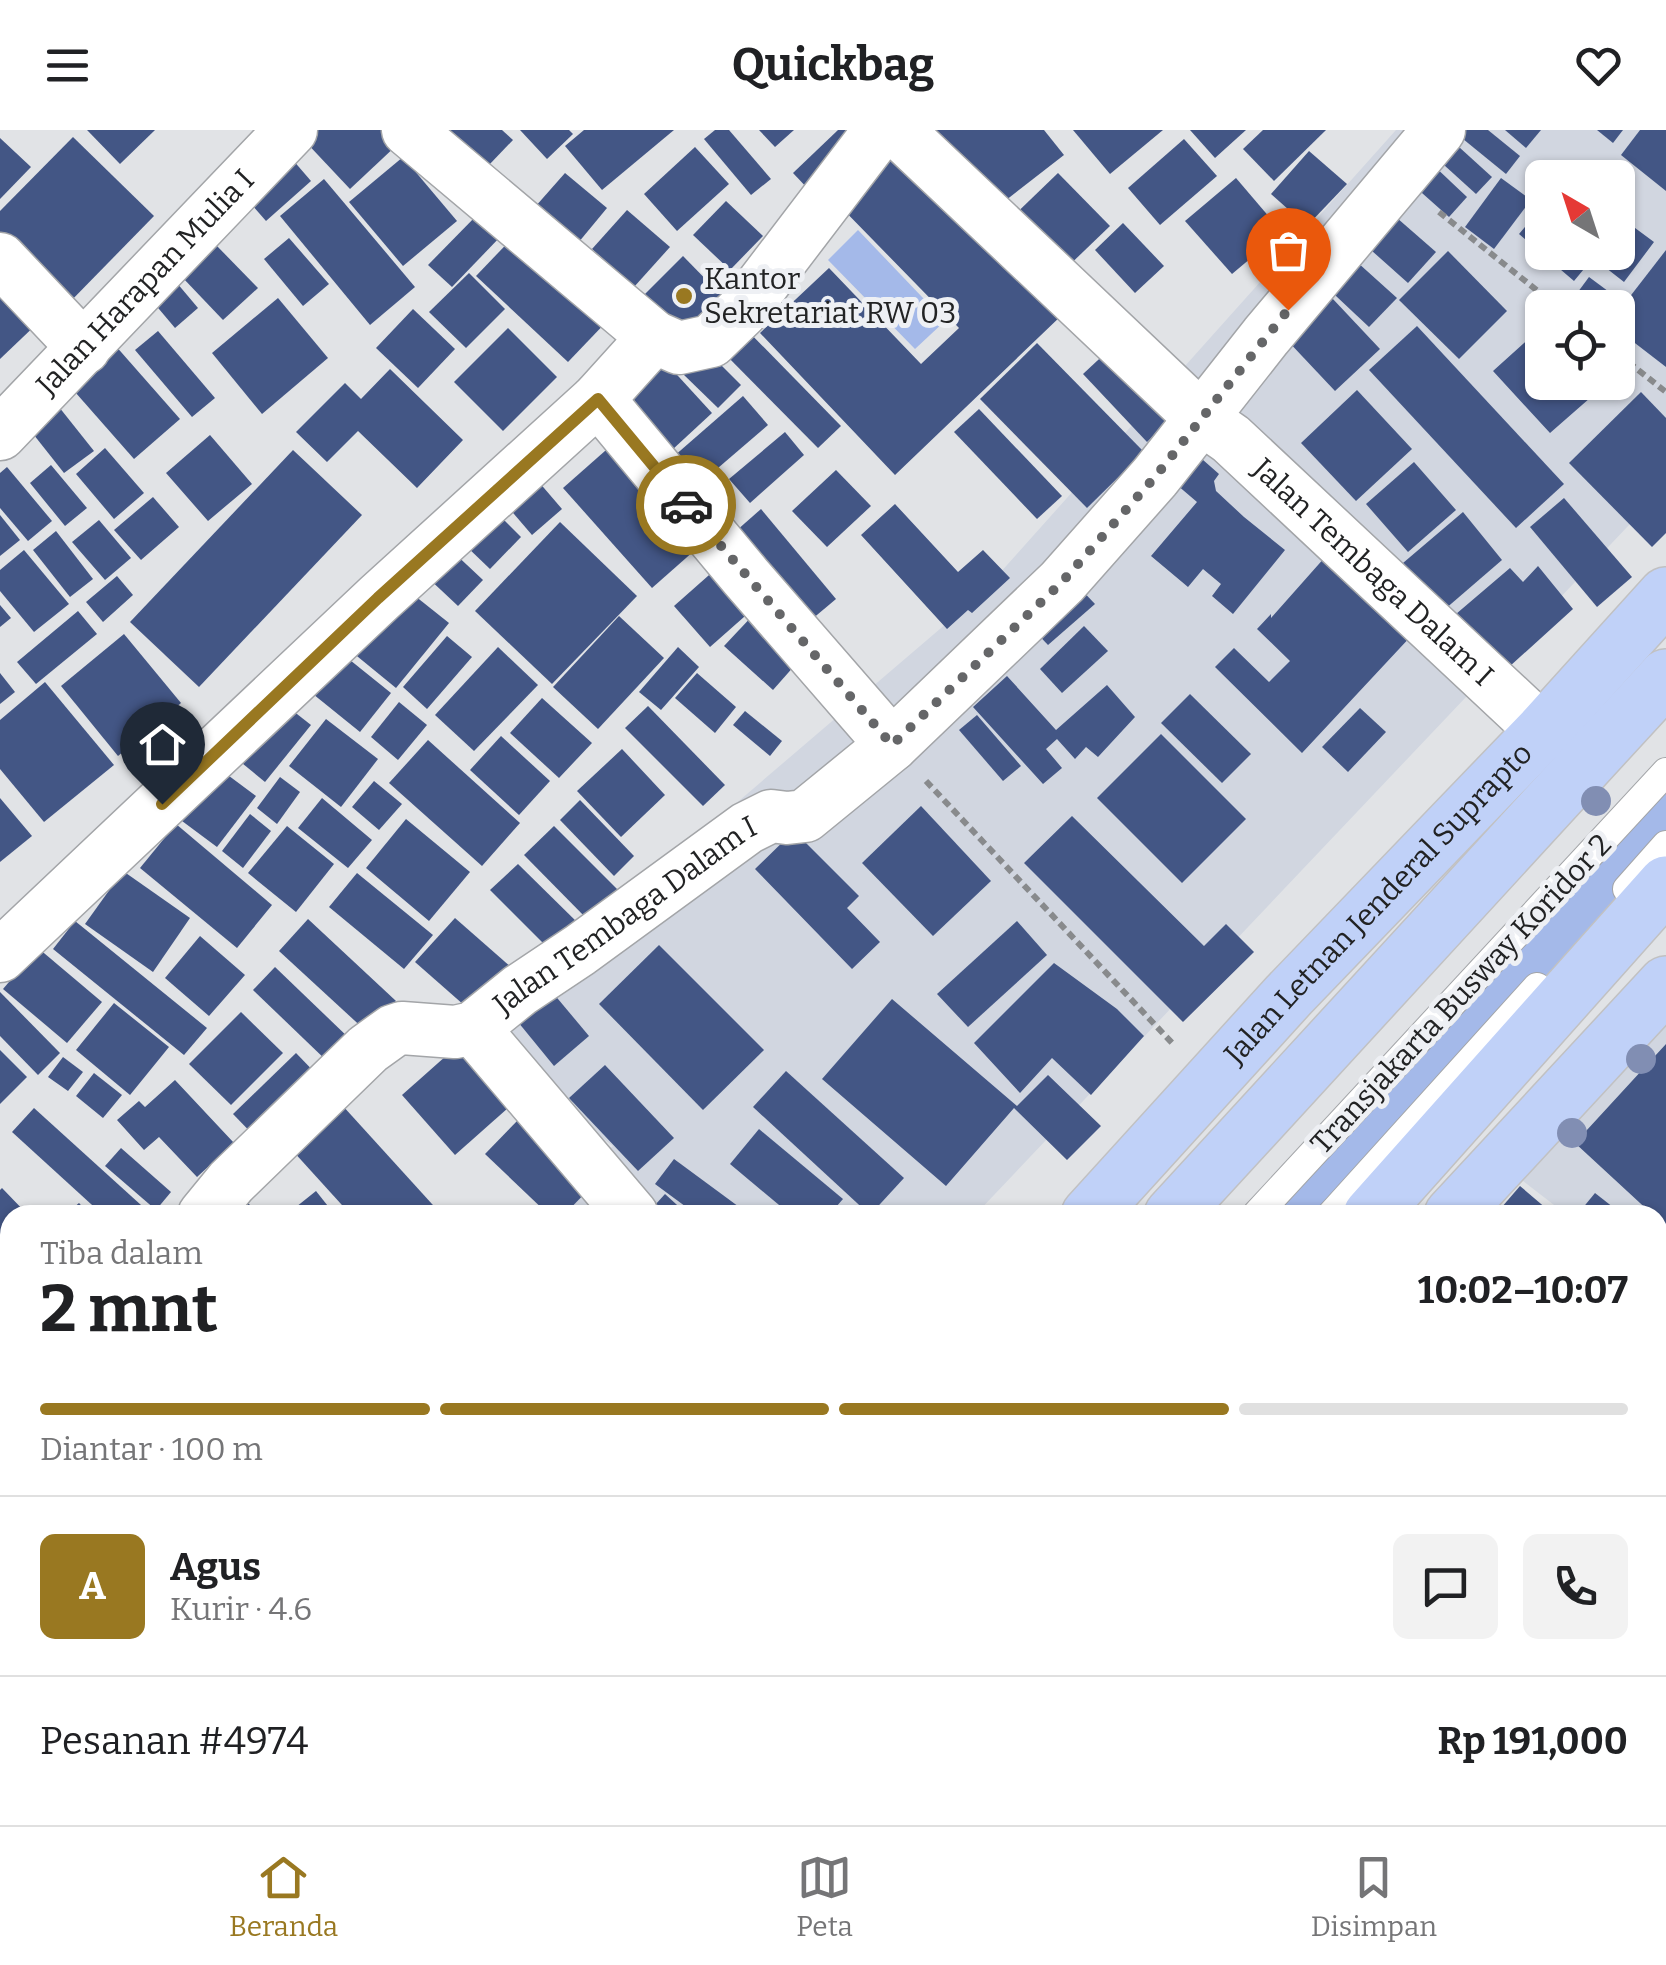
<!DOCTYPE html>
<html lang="id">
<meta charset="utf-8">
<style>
body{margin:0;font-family:Bitter,serif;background:#f2f2f2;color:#202124;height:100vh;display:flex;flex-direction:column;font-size:38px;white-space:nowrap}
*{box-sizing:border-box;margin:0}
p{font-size:32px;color:#757577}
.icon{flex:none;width:55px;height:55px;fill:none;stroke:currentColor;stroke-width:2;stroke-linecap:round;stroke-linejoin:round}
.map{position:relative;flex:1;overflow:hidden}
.panel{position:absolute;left:0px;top:1075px;width:1668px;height:620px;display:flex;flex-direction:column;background:#fff;border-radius:30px 30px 0 0;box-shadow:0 2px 8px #0004}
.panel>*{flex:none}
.needle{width:65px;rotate:321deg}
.fabs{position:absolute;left:1525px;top:30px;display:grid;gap:20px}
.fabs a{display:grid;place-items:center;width:110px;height:110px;border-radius:15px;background:#fff;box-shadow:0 2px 8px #0004;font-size:50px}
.pin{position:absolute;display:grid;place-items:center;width:85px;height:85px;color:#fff;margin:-102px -42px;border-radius:50% 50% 50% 0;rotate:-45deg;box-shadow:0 0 10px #0007}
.pin .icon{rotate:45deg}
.courier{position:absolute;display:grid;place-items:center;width:100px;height:100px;margin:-50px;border:8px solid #997821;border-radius:50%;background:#fff;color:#222;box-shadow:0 2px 12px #0007}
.head em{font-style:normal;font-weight:700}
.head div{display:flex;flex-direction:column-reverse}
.head{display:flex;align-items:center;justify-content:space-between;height:170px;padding:0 40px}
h1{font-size:65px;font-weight:700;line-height:75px}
.bar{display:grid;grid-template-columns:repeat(4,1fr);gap:15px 10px;align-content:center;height:120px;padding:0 40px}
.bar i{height:12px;border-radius:8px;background:#e0e0e0}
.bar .current{background:#997821}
.bar p{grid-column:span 4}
.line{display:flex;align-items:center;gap:25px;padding:0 40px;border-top:2px solid #e0e0e0}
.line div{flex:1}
.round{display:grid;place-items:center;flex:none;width:105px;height:105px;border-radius:15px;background:#f2f2f2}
header{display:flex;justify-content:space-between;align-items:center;height:130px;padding:0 40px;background:#fff;font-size:45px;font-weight:700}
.tab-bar{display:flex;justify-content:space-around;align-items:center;height:140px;border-top:2px solid #e0e0e0;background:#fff;font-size:28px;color:#757577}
.tab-bar a{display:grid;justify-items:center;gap:5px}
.tab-bar .current{color:#997821}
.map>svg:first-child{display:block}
.built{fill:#d1d6e0;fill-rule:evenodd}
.green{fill:#a4b9e9}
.building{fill:#435685}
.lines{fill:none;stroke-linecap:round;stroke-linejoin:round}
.lane-casing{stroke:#a3a5a8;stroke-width:30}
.street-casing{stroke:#a3a5a8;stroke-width:55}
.secondary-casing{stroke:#a3a5a8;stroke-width:58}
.primary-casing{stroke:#c1c1c2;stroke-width:58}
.path{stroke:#888a8c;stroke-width:6;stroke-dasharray:8 5;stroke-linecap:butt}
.lane{stroke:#fff;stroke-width:28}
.street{stroke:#fff;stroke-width:52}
.secondary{stroke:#e0e8fb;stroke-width:55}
.primary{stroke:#c0d1f8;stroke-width:55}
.tree{fill:#818eb3}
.done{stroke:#656668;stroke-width:10;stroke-dasharray:0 18}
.route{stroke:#997821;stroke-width:12}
.poi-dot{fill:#997821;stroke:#eef0f4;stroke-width:4}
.labels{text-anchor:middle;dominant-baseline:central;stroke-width:10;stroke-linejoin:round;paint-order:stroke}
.poi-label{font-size:30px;fill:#222324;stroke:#eef0f4;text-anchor:start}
.street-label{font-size:30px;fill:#222324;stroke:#eef0f4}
</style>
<header><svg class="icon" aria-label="menu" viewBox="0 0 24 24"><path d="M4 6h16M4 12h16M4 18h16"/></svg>Quickbag<svg class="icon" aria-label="heart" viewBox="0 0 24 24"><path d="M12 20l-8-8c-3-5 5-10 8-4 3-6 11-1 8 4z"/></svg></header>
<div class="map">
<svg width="1666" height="1695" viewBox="0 0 1666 1695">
<rect width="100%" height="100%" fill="#e1e3e6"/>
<g class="built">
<path d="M1396,0H1666V356L975,1085H535L613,1016L465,905L982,463ZM1542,48H1618V122H1542ZM1542,178H1618V252H1542Z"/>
<polygon points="1666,855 1666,1163 1658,1156 1658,1085 1567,1085 1500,1033"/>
<polygon points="1658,1429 1666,1439 1666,1617 1658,1626"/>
<polygon points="10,1551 10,1685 408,1685 398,1695 0,1695 0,1559"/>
<polygon points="836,1685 1604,1685 1595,1695 825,1695"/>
</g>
<g class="green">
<polygon points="858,100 945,191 915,219 828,130"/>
<polygon points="1666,642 1666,715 1331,1085 1252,1085"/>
</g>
<g class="building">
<polygon points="87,0 155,0 120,34"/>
<polygon points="310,0 385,0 398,14 350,59 302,8"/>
<polygon points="449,0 502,0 513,10 488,36"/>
<polygon points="520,0 569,0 573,4 547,29"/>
<polygon points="584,0 674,0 602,60 565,16"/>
<polygon points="715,0 729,0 771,49 751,65 704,9"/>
<polygon points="759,0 794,0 775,17"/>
<polygon points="838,0 855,0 810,61 793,43"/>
<polygon points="929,0 1044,0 1064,25 992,81"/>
<polygon points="1073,0 1163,0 1110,44"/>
<polygon points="1190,0 1246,0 1215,28"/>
<polygon points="1263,0 1326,0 1274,51 1243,19"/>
<polygon points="1452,0 1488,0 1520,26 1506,44"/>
<polygon points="1505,0 1541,0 1526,18"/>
<polygon points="1597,0 1623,0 1613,13"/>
<polygon points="1640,0 1666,0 1666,61 1621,25"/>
<polygon points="73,7 154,86 65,177 0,112 0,81"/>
<polygon points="0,8 31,37 0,69"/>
<polygon points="1184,9 1217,46 1160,95 1128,58"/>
<polygon points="893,10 1063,184 895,345 760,203 829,138 921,234 959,198 833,69"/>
<polygon points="695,17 729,54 677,101 644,64"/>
<polygon points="1459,17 1492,47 1476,64 1444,35"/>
<polygon points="1309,21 1347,54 1307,96 1271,64"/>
<polygon points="286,22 311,51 266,91 240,61"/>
<polygon points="403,27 457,91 403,136 349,72"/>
<polygon points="1432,34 1467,67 1449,87 1413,55"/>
<polygon points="565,43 607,78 578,113 535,77"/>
<polygon points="1058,43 1110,96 1058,146 1006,93"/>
<polygon points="1236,48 1282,102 1232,144 1185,91"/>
<polygon points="1501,48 1531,70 1494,119 1465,97"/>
<polygon points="324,49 415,157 370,195 280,86"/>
<polygon points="726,71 763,106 730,140 693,105"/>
<polygon points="1542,77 1542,122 1598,122 1574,151 1519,104"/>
<polygon points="627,80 670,117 634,157 592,119"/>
<polygon points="1389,81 1436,122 1408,153 1362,112"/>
<polygon points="479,83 502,105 452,157 428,135"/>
<polygon points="1123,93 1164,136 1135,163 1095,120"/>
<polygon points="1631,95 1654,112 1624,152 1601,134 1610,122 1618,122 1618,112"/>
<polygon points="520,100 611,187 568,232 476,146"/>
<polygon points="289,108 329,154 303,176 264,129"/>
<polygon points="216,115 258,158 223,190 182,147"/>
<polygon points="1666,120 1666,237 1618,200 1618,182"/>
<polygon points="1448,121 1507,181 1459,229 1399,170"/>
<polygon points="1347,123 1397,168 1369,197 1320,151"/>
<polygon points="683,126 724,168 685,207 644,165"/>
<polygon points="0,143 43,188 0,229"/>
<polygon points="469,143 505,179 466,218 429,182"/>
<polygon points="171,146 198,178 175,198 148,166"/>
<polygon points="1589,147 1620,170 1615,178 1582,178 1572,170"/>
<polygon points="278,168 328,228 262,284 212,223"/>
<polygon points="1332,168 1380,219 1335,261 1286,209"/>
<polygon points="413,179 455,219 418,258 376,218"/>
<polygon points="1417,196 1564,354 1516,398 1369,240"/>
<polygon points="744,197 841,296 818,318 721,220"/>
<polygon points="508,198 557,247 503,301 454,252"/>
<polygon points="158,201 215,268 192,287 135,220"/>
<polygon points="1533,205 1542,216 1542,252 1576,252 1590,268 1550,303 1493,241"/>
<polygon points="1037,213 1144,322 1087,378 980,269"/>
<polygon points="114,214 180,289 134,329 68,254"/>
<polygon points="1112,217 1176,284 1147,312 1083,244"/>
<polygon points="706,220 741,255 718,278 682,243"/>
<polygon points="657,223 712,283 672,320 617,260"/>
<polygon points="390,239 463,310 417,358 358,301 327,332 296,302 345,253 361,269"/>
<polygon points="1357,260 1412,319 1356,371 1301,313"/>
<polygon points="1641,262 1666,288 1666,403 1652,417 1569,333"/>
<polygon points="743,266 768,295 697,356 673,327"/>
<polygon points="59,277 94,321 64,343 30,300"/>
<polygon points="979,279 1062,366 1037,389 954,302"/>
<polygon points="785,302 804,325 750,373 729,349"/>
<polygon points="210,305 252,354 208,391 166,343"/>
<polygon points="614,313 703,413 652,458 563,358"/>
<polygon points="105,318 144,363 114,389 76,344"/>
<polygon points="293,320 362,385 199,557 130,492"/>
<polygon points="1194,322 1219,344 1214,351 1216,361 1244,387 1285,420 1233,484 1212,466 1221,454 1203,439 1188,457 1151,426 1197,372 1170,349"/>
<polygon points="1414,332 1456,380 1408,422 1366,374"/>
<polygon points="51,335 87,378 65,396 30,353"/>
<polygon points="7,337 52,391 28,411 0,378 0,343"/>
<polygon points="836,340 871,376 827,417 792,381"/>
<polygon points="538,351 562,379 532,405 508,377"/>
<polygon points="153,367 179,397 141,430 114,400"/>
<polygon points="1564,368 1632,447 1597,477 1530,397"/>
<polygon points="895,374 958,442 983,420 1010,448 972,483 968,480 947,499 861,405"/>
<polygon points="761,379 836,469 811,490 736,401"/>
<polygon points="496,382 521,407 490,439 465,415"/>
<polygon points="1463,382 1502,430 1444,480 1403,433"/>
<polygon points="0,385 20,410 0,426"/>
<polygon points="99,390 131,428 105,450 72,412"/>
<polygon points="560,392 637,466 552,554 475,481"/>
<polygon points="56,401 93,449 70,467 33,420"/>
<polygon points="450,419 483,450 458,476 425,445"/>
<polygon points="24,420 69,474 34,502 0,461 0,440"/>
<polygon points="1326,426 1413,504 1302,623 1215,537 1234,518 1269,552 1290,531 1257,499 1271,484 1271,488"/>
<polygon points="1538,436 1573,479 1498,547 1449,490 1510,438 1523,452"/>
<polygon points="717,438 753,479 710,517 674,476"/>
<polygon points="117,446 133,465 103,492 86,472"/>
<polygon points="1075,453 1095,474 1048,515 1028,494"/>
<polygon points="405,458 449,493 396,558 352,522"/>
<polygon points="0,475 11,488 0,497"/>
<polygon points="78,481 97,504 36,554 17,532"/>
<polygon points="755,483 803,526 773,560 724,516"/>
<polygon points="619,486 664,528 598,599 553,557"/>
<polygon points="1084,496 1108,521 1062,563 1040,539"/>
<polygon points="124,504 181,573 118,626 61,556"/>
<polygon points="447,506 472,527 427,579 403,557"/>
<polygon points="498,517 538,555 474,621 435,585"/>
<polygon points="678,517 699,537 661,580 639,562"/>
<polygon points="340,522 391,563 360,602 308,560"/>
<polygon points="0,543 15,562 0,574"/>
<polygon points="697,543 736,577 715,603 675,568"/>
<polygon points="1007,546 1056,600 1107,555 1135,587 1098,627 1086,617 1075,629 1057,609 1046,619 1062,638 1043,654 973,577"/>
<polygon points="45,552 114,635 44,692 0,639 0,590"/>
<polygon points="1190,564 1251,624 1222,653 1161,593"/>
<polygon points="542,568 592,613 559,648 510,603"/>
<polygon points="399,572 427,595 398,630 371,607"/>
<polygon points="283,573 311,595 265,652 237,629"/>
<polygon points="648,576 725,655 703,676 625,598"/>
<polygon points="1360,578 1386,602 1348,642 1322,617"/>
<polygon points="745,581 782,611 770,626 733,595"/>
<polygon points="977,585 1021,636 1003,651 959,600"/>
<polygon points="326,589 378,629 341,677 289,636"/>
<polygon points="1161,604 1246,689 1182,753 1097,668"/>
<polygon points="501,606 550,651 519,685 470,640"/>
<polygon points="428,610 520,693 482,736 389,653"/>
<polygon points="622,619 665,665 621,707 577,661"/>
<polygon points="217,637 256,666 217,717 178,688"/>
<polygon points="280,647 300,662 277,694 257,678"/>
<polygon points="374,651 402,674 379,700 352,677"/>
<polygon points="0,668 32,706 0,732"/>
<polygon points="322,668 372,710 348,738 298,698"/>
<polygon points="580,670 634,726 614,746 560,690"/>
<polygon points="921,676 991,751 933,806 862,733"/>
<polygon points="250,684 271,701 243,738 222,721"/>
<polygon points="1072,686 1204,816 1226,794 1254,822 1183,892 1024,733"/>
<polygon points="406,689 470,742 429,791 366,738"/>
<polygon points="176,694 272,775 237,818 140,738"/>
<polygon points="287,696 334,734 296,782 248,743"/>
<polygon points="554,696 621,763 590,792 524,725"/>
<polygon points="794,701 859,766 847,778 880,812 852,839 755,739"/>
<polygon points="518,734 582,797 554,824 490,760"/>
<polygon points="123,741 190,788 153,842 85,794"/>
<polygon points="357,743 433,805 404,839 329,777"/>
<polygon points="455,788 521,846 481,890 415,832"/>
<polygon points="308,789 396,871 367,902 279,821"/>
<polygon points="75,791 207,898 184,925 53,819"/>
<polygon points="1017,791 1047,825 968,897 937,864"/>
<polygon points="200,806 245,845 209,886 165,848"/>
<polygon points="659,815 764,920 703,980 599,874"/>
<polygon points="38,818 102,872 67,913 3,859"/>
<polygon points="1054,833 1117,879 1144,906 1091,965 1052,928 1020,963 974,913"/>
<polygon points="275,837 351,910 329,933 253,860"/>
<polygon points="0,862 60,923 38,945 0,906"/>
<polygon points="553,863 589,906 554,936 518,892"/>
<polygon points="892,869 1017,976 1048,945 1101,996 1067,1030 1014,978 946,1056 822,949"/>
<polygon points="114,873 169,917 130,965 76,920"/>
<polygon points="241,882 283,923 231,975 189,934"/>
<polygon points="1666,914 1666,1097 1658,1089 1658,1085 1653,1085 1575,1013"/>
<polygon points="455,918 508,978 455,1025 402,965"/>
<polygon points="0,920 27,947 0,974"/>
<polygon points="296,923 323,951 260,1012 233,984"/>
<polygon points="63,927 83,942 68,961 48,947"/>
<polygon points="605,935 674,1008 638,1041 569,968"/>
<polygon points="786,941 904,1048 870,1085 753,977"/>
<polygon points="94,943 122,965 103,988 76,966"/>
<polygon points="175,950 234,1013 197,1047 159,1007 144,1020 117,990 139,971 145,977"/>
<polygon points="332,964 442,1085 351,1085 282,1009"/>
<polygon points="34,978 152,1085 103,1085 12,1002"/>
<polygon points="518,990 590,1058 564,1085 549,1085 485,1024"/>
<polygon points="759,999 843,1069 829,1085 791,1085 730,1034"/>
<polygon points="121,1018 171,1062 156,1080 105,1036"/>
<polygon points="674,1029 750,1085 697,1085 655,1054"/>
<polygon points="1520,1056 1554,1085 1495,1085"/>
<polygon points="2,1058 28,1085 10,1085 10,1123 0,1112 0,1060"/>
<polygon points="316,1061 335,1085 286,1085"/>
<polygon points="1595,1063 1623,1085 1577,1085"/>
<polygon points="240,1064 259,1085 216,1085"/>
<polygon points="665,1064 688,1085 646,1085"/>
<polygon points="79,1073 90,1085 65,1085"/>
<polygon points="0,1125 10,1138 10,1152 0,1160"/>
<polygon points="1658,1133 1666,1140 1666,1180 1661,1187 1658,1184"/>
<polygon points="10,1161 10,1293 0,1301 0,1169"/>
<polygon points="1658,1194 1666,1201 1666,1241 1658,1250"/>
<polygon points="1666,1279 1666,1320 1658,1315 1658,1292"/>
<polygon points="1658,1348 1666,1358 1666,1385 1658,1392"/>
<polygon points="1658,1402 1666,1413 1666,1444 1658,1450"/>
<polygon points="1658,1477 1666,1487 1666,1545 1658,1536"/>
<polygon points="10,1517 10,1670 0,1679 0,1526"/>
<polygon points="1658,1547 1666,1557 1666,1639 1658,1646"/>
<polygon points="24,1685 46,1685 54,1695 12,1695"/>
<polygon points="53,1685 108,1685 114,1692 110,1695 62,1695"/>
<polygon points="137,1685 145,1695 124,1695 136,1685"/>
<polygon points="294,1685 427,1685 431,1691 425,1695 302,1695"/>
<polygon points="706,1685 753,1685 743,1695 697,1695"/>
<polygon points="938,1685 1022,1685 1030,1695 938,1695 933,1690"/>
<polygon points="1176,1685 1197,1685 1206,1695 1165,1695"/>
<polygon points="1304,1685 1373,1685 1362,1695 1314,1695"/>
<polygon points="1393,1685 1614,1685 1602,1695 1381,1695"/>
</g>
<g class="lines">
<g class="lane-casing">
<g id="lane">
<polyline points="1627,759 1666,715"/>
<polyline points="1256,1085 1666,642"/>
<polyline points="1331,1085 1537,857"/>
<polyline points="1117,1685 1123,1691 1139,1689 1146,1685"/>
<polyline points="1210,1685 1220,1695"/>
<polyline points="678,1695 687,1685"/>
<polyline points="766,1695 776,1685"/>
</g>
</g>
<g class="street-casing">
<g id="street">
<polyline points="408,0 654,207 679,218 711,211 742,181 880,0"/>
<path id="s1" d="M897,0L1201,288L1231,309L1543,601"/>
<polyline points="0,129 84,218"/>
<polyline points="598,269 746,447 892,615"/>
<path id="s2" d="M0,304L291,0"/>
<polyline points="0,826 379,468 598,269 654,207"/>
<polyline points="473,898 632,1085"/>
<path id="s3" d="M204,1085L231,1052L368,919L393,901L402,898L455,902L473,898L520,860L580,820L747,698L771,686L787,688L805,686L892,615L1062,452L1155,347L1266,206L1439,0"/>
<polyline points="1658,1342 1666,1350"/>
<polyline points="0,1350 10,1339"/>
<polyline points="1251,1685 1261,1695"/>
<polyline points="1628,1695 1639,1685"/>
</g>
</g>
<g class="secondary-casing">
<g id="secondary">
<polyline points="0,1441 10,1452"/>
<polyline points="208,1685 216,1695"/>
</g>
</g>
<g class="primary-casing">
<g id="primary">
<path id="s4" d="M1089,1085L1288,866L1543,601L1666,465"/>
<polyline points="1172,1085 1666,547"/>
<polyline points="1371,1085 1666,754"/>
<polyline points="1452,1085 1666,854"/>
<polyline points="529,1695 538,1685"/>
<polyline points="636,1695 645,1685"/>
<polyline points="825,1695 836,1685"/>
</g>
</g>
<g class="path">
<polyline points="1439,82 1559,178"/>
<polyline points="1618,224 1666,262"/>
<polyline points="926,651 1174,915"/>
<polyline points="916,1685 924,1695"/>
</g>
<use href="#lane" class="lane"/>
<use href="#street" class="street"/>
<use href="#secondary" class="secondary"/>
<use href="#primary" class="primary"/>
</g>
<g class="tree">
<circle cx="1596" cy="671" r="15"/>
<circle cx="1641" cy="929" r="15"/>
<circle cx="1572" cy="1003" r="15"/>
</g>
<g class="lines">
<polyline class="done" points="686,375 892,615 1062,452 1155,347 1288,180"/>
<polyline class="route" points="162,674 378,468 598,269 686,375"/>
</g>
<circle class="poi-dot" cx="684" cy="166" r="10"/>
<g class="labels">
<g class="poi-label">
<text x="704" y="149">Kantor<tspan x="704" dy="34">Sekretariat RW 03</tspan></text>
</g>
<g class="street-label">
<text stroke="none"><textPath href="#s2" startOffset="210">Jalan Harapan Mulia I</textPath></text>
<text stroke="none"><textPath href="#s1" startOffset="650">Jalan Tembaga Dalam I</textPath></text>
<text stroke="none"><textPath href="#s4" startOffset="425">Jalan Letnan Jenderal Suprapto</textPath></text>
<text stroke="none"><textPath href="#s3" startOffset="535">Jalan Tembaga Dalam I</textPath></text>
<text transform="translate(1461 864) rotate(-47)">Transjakarta Busway Koridor 2</text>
</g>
</g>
</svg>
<div class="fabs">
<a><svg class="needle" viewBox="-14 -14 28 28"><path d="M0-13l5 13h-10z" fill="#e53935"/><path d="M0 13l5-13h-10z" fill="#757577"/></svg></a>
<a><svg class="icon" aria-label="locate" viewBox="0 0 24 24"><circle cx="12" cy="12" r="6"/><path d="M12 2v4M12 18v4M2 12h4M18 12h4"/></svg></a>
</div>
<div class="pin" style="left:1288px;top:180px;background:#ea580c"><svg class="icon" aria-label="bag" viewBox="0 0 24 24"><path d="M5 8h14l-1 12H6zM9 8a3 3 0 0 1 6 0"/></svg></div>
<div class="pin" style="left:162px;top:674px;background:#1f2937"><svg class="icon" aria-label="home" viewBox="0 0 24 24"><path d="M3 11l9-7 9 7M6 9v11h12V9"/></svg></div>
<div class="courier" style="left:686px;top:375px"><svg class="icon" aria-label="car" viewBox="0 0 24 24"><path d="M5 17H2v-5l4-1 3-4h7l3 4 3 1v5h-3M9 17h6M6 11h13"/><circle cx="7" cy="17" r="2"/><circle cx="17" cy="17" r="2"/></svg></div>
<section class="panel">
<div class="head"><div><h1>2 mnt</h1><p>Tiba dalam</p></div><em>10:02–10:07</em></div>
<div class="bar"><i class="current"></i><i class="current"></i><i class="current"></i><i></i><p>Diantar · 100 m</p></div>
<div class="line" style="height:180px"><b class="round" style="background:#997821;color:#fff">A</b><div><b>Agus</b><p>Kurir · 4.6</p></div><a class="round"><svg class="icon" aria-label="chat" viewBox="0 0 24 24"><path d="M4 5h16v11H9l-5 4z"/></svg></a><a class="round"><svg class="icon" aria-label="phone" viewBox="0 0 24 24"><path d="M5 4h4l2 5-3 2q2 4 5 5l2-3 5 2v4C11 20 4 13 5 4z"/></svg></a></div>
<div class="line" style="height:130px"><div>Pesanan #4974</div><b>Rp 191,000</b></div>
</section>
</div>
<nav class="tab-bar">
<a class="current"><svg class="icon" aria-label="home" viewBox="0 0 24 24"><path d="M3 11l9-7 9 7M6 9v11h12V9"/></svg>Beranda</a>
<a><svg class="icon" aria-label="map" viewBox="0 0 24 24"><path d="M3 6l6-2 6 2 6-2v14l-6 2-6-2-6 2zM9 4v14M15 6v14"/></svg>Peta</a>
<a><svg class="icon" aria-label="saved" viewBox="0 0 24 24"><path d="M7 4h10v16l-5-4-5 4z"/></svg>Disimpan</a>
</nav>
